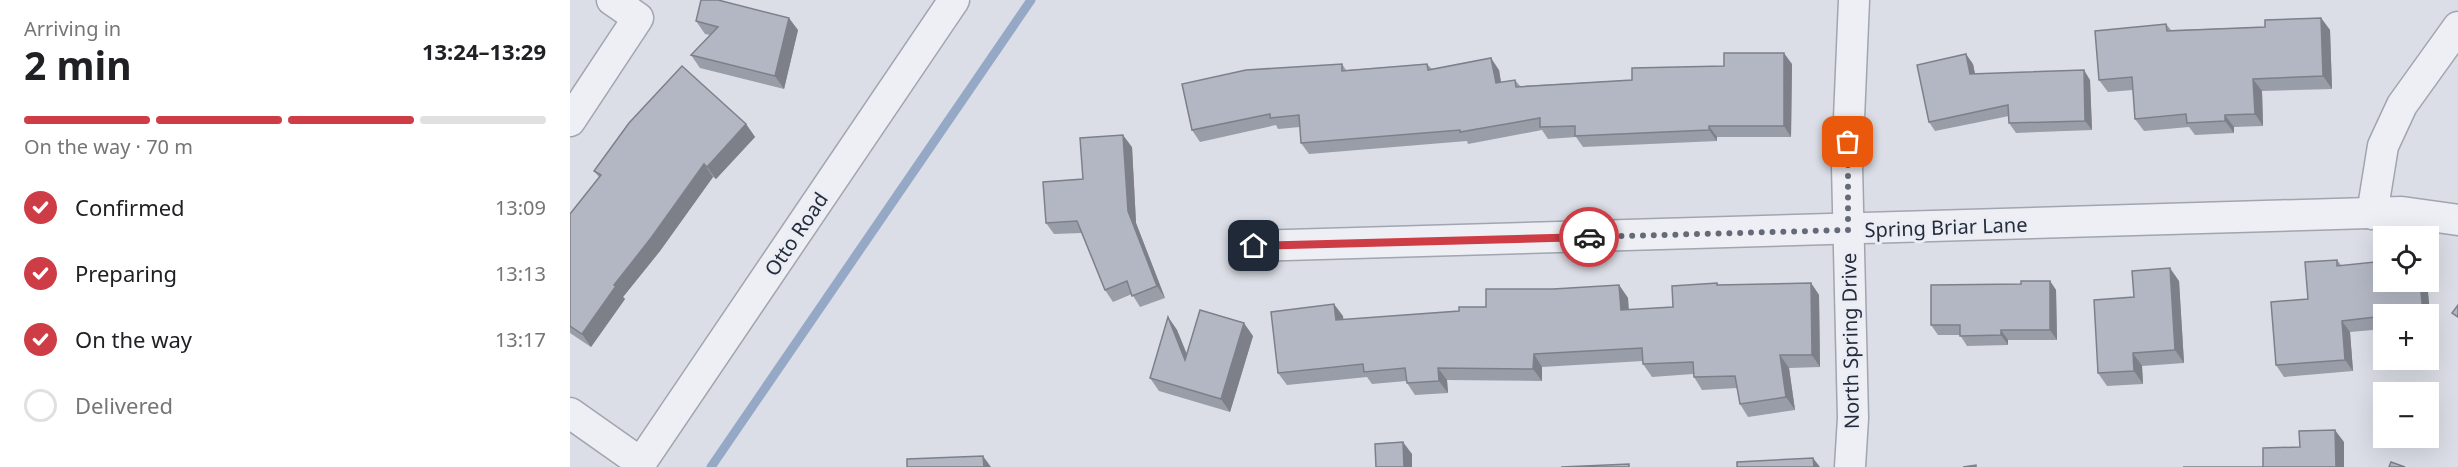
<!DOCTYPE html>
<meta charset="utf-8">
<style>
body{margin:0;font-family:"Noto Sans",sans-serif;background:#f2f2f2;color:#202124;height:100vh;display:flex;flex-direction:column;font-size:22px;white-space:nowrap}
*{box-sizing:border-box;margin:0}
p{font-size:20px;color:#757577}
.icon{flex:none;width:33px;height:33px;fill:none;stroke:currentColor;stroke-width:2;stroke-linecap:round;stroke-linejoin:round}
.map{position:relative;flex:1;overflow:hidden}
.side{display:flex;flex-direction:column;background:#fff;width:570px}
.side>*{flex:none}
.buttons{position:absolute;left:1803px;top:226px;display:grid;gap:12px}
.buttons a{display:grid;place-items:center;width:66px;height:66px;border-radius:0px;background:#fff;box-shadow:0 6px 24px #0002;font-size:30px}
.pin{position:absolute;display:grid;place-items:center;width:51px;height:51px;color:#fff;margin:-26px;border-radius:12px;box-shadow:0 3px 9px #0006}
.courier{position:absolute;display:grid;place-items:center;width:60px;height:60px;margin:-30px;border:4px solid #ce3d46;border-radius:50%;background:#fff;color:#222;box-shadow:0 2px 8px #0007}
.summary em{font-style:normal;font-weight:700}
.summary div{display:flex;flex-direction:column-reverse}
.summary{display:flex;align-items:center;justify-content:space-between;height:102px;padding:0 24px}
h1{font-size:39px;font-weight:700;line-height:45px}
.bar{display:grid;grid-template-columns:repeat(4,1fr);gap:9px 6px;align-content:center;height:72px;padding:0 24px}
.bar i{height:8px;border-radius:4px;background:#e0e0e0}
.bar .active{background:#ce3d46}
.bar p{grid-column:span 4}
ol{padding:0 24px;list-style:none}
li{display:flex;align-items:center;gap:18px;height:66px}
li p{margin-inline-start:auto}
li .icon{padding:6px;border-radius:50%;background:#ce3d46;color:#fff;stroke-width:4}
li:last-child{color:#757577}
li i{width:33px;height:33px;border:3px solid #e0e0e0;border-radius:50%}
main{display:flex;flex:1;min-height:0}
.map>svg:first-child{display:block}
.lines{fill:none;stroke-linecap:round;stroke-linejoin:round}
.stream{stroke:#95a9c7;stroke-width:9}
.minor-casing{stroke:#a1a5b0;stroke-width:33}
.minor{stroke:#eeeff4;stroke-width:30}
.wall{fill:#999da8}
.shaded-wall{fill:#7d8088}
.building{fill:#b2b7c3;stroke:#7d8088;stroke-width:1.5}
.done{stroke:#656a78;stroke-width:6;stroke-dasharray:0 10.8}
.route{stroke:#ce3d46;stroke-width:8}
.labels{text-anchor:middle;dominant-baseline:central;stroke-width:6;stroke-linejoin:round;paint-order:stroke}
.street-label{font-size:20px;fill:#252c3c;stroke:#eaedf4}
</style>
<main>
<section class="side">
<div class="summary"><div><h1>2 min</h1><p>Arriving in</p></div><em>13:24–13:29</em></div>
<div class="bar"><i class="active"></i><i class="active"></i><i class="active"></i><i></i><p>On the way · 70 m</p></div>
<ol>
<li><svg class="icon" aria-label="check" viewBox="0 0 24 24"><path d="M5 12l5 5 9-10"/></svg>Confirmed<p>13:09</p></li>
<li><svg class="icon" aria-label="check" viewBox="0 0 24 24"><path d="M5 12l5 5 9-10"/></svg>Preparing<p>13:13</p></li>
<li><svg class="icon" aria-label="check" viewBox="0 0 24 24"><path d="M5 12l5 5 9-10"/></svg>On the way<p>13:17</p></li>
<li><i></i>Delivered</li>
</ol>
</section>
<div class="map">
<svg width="1888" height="467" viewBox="0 0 1888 467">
<rect width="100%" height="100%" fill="#dbdee6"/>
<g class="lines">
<polyline class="stream" points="141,467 461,0"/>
<g class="minor-casing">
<g id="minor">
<polyline points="0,121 68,18 42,0"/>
<polyline points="1802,214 1813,146 1832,105 1888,27"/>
<polyline points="684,246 1832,212 1888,220"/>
<polyline points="0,413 71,463"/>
<polyline points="68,467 384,0"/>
<polyline points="1280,467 1283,418 1277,166 1284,0"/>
</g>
</g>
<use href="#minor" class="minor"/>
</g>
<g class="wall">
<polygon points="1751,18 1760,30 1762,89 1692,91 1693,126 1664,127 1664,133 1625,135 1619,127 1574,131 1565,119 1563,90 1538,92 1529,80 1596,24 1601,30 1695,27"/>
<polygon points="126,21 228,30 214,89 130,68 121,55 140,35 135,34"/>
<polygon points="772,64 776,70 857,64 862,69 929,70 931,82 945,80 950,86 1062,80 1154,66 1222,64 1221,137 1147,137 1147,141 1013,147 1006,137 978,139 972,130 898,144 897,141 739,154 731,143 730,127 708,129 706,125 630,142 622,130"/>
<polygon points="1403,64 1405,74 1520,80 1522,130 1446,133 1439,123 1439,116 1365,131 1359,122"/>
<polygon points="176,124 185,137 146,179 143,177 90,251 53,297 55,299 21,347 0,333 0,214 29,177 24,171"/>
<polygon points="562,147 566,223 595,298 570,307 562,294 543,302 535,290 512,233 484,234 476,223 513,179"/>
<polygon points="1767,260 1771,265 1857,282 1861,324 1858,324 1858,315 1814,315 1814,329 1780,332 1783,371 1714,377 1706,365 1738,299"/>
<polygon points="1480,281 1486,290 1487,340 1438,340 1438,345 1397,346 1390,335 1368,335 1361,325 1451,284"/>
<polygon points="1609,281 1614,363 1572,366 1573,384 1537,386 1528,373 1564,297"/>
<polygon points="1147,283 1148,285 1241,283 1249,295 1250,367 1219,368 1225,410 1178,417 1170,404 1167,388 1132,390 1124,377 1123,374 1082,377 1073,364 1073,361 972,367 972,381 877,380 878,393 845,395 837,383 836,381 802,384 797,377 717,385 708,373 773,316 773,320 889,311 916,307 983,289 1049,285 1058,298 1059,310 1103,307"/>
<polygon points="598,317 607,330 617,354 683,336 660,412 589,391 580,378"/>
</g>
<g class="shaded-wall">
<polygon points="219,18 228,30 214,89 205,76"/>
<polygon points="1751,18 1760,30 1762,89 1753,76"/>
<polygon points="1214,53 1222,64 1221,137 1214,126"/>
<polygon points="1396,54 1403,64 1407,84 1400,74"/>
<polygon points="921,58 929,70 933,95 926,83"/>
<polygon points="1514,70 1520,80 1522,130 1515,121"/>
<polygon points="1683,79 1692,91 1693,126 1685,114"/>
<polygon points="1655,115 1664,127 1664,133 1655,121"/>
<polygon points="176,124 185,137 146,179 137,167"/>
<polygon points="1139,126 1147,137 1147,141 1139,130"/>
<polygon points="553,135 562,147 566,223 595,298 587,286 558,211"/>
<polygon points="134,164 143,177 90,251 53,297 55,299 21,347 12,334 44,285"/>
<polygon points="1600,268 1609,281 1614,363 1605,350"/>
<polygon points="1480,281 1486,290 1487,340 1480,330"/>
<polygon points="1850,282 1857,282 1861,324 1858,319 1858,315 1855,315 1853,312"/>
<polygon points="1241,283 1249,295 1250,367 1242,355"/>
<polygon points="1049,285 1058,298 1059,322 1051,310"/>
<polygon points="764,304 773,316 775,332 766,320"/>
<polygon points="598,317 607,330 624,373 615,360"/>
<polygon points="1772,321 1780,332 1783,371 1775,360"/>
<polygon points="674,323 683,336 660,412 651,399"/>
<polygon points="1431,330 1438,340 1438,345 1431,335"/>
<polygon points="1563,353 1572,366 1573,384 1564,371"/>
<polygon points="964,354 972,367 972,381 963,369"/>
<polygon points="1210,355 1219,368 1225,410 1216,397"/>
<polygon points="868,368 877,380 878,393 869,381"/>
<polygon points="1765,430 1774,442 1774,467 1766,467"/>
<polygon points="833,442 842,454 842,467 834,467"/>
<polygon points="413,456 421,467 414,467"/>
<polygon points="1243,458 1250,467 1244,467"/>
</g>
<g class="building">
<polygon points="131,0 148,0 219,18 205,76 121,55 148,27 126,21"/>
<polygon points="1751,18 1753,76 1683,79 1685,114 1655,115 1655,121 1617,123 1616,114 1565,119 1562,77 1529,80 1525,31 1596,24 1597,31 1695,27 1695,20"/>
<polygon points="1154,53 1214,53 1214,126 1139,126 1139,130 1005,136 1005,126 970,127 970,118 890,132 890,130 731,143 729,115 700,118 700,114 622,130 612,84 676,70 772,64 772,71 857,64 858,70 921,58 926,83 945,80 946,87 1062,80 1062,68 1154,66"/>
<polygon points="1396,54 1400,74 1514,70 1515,121 1439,123 1438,105 1359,122 1347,65"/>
<polygon points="112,66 176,124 137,167 134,164 81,238 44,285 46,286 12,334 0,326 0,214 31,175 24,171 59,123"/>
<polygon points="553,135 558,211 587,286 562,296 557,281 535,290 507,221 476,223 473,182 513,179 510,138"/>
<polygon points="1767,260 1767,266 1814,261 1814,282 1850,282 1853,312 1824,315 1814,315 1814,316 1772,321 1775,360 1706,365 1701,302 1738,299 1735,262"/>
<polygon points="1600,268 1605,350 1563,353 1564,371 1528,373 1524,300 1564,297 1562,271"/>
<polygon points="1451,281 1480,281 1480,330 1431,330 1431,335 1390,336 1390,325 1361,325 1361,285 1451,284"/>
<polygon points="1147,283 1147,285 1241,283 1242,355 1210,355 1216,397 1170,404 1165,376 1124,377 1123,362 1073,364 1072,348 964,354 963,369 868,368 869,381 837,383 835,368 794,372 793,364 708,373 701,312 764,304 766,320 889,311 889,307 916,307 916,289 983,289 1049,285 1051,310 1103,307 1102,286"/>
<polygon points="1888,305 1888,317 1882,313"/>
<polygon points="630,310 674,323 651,399 580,378 598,317 615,360"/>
<polygon points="1765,430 1766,467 1613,467 1693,467 1693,448 1730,447 1729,431"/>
<polygon points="833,442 834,467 806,467 805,444"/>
<polygon points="413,456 414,467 337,467 337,459"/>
<polygon points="1243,458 1244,467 1167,467 1167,462"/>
<polygon points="1821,462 1835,467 1819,467"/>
<polygon points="1059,464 1059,467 991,467"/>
<polygon points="1406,465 1406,467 1393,467"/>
</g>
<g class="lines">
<polyline class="done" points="1019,237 1278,230 1278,142"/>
<polyline class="route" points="684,246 1019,237"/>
</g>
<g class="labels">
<g class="street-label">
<text transform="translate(1376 227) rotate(-2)">Spring Briar Lane</text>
<text transform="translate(226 234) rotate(-56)">Otto Road</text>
<text transform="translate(1280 341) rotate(-91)">North Spring Drive</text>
</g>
</g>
</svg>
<div class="buttons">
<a><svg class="icon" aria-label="locate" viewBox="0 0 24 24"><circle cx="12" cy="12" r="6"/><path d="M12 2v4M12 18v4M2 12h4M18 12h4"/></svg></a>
<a>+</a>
<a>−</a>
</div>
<div class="pin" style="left:1278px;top:142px;background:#ea580c"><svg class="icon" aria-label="bag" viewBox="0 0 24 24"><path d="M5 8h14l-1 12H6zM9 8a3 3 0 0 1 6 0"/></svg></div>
<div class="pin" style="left:684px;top:246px;background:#1f2937"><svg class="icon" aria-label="home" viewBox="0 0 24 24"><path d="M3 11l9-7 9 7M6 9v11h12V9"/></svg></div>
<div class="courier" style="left:1019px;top:237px"><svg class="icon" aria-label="car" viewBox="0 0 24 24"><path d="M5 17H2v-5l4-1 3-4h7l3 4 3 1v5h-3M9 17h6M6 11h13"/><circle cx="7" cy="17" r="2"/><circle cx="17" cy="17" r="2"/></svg></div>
</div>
</main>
